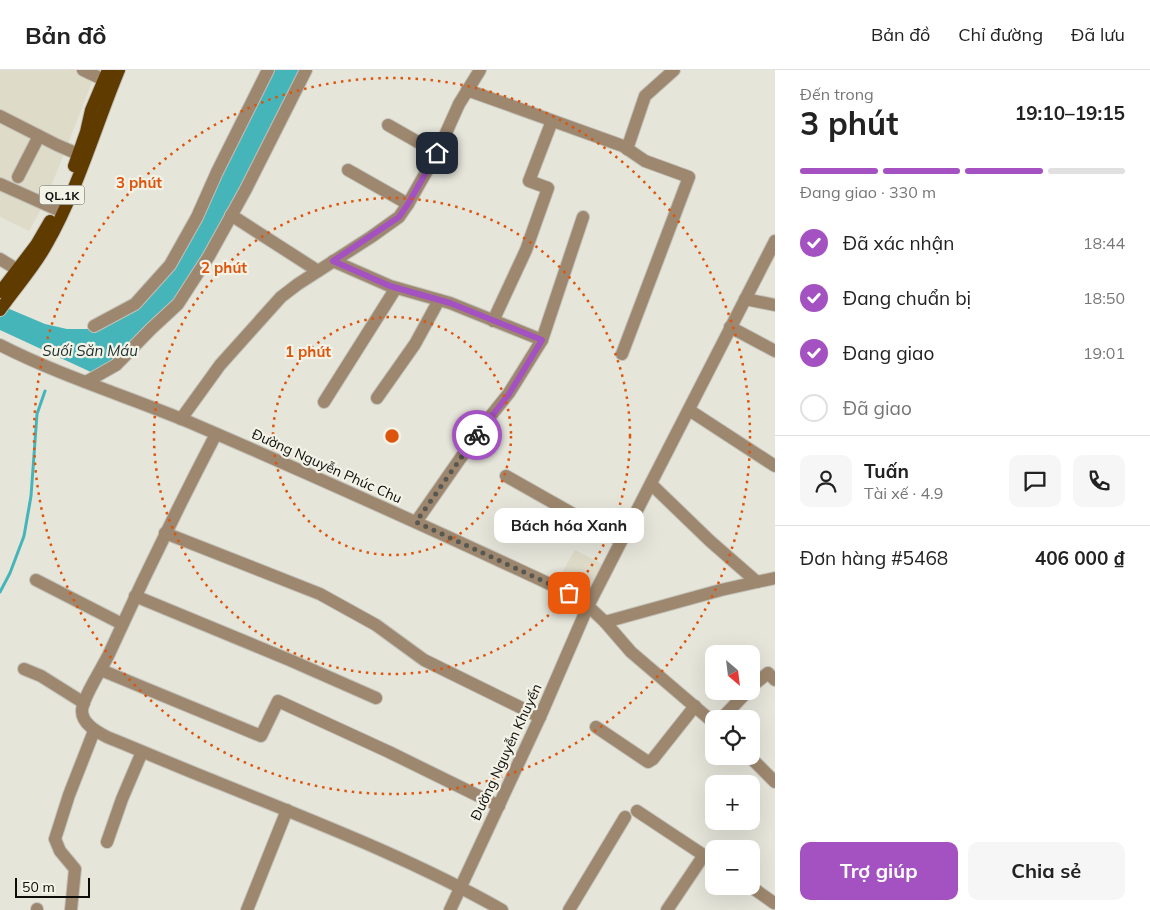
<!DOCTYPE html>
<html lang="vi">
<meta charset="utf-8">
<style>
body{margin:0;font-family:Mulish,sans-serif;background:#f6f6f6;color:#222;height:100vh;display:flex;flex-direction:column;font-size:19px;white-space:nowrap}
*{box-sizing:border-box;margin:0}
p{font-size:16px;color:#767676}
.icon{flex:none;width:28px;height:28px;fill:none;stroke:currentColor;stroke-width:2;stroke-linecap:round;stroke-linejoin:round}
.map{position:relative;flex:1;overflow:hidden}
.details{display:flex;flex-direction:column;background:#fff;width:375px}
.details>*{flex:none}
.needle{width:32px;rotate:152deg}
.tools{position:absolute;left:705px;top:575px;display:grid;gap:10px}
.tools a{display:grid;place-items:center;width:55px;height:55px;border-radius:10px;background:#fff;box-shadow:0 5px 20px #0002;font-size:25px}
.scale{position:absolute;left:15px;bottom:12px;width:75px;box-sizing:border-box;padding-left:5px;border:2px solid #0c0c09;border-top:0;font-size:14px;line-height:18px;white-space:nowrap;color:#0c0c09;-webkit-text-stroke:4px #f3f2e7;paint-order:stroke}
.pin{position:absolute;display:grid;place-items:center;width:42px;height:42px;color:#fff;margin:-21px;border-radius:10px;box-shadow:0 2px 8px #0006}
.courier{position:absolute;display:grid;place-items:center;width:50px;height:50px;margin:-25px;border:4px solid #a452c2;border-radius:50%;background:#fff;color:#222;box-shadow:0 1px 6px #0007}
.bubble{position:absolute;height:35px;border-radius:10px;background:#fff;box-shadow:0 5px 20px #0002;font-size:16px;font-weight:700;line-height:35px;text-align:center}
.summary em{font-style:normal;font-weight:700}
.summary div{display:flex;flex-direction:column-reverse}
.summary{display:flex;align-items:center;justify-content:space-between;height:85px;padding:0 25px}
h1{font-size:32px;font-weight:700;line-height:38px}
.bar{display:grid;grid-template-columns:repeat(4,1fr);gap:8px 5px;align-content:center;height:60px;padding:0 25px}
.bar i{height:6px;border-radius:4px;background:#e0e0e0}
.bar .active{background:#a452c2}
.bar p{grid-column:span 4}
.line{display:flex;align-items:center;gap:12px;padding:0 25px;border-top:1px solid #e0e0e0}
.line div{flex:1}
.round{display:grid;place-items:center;flex:none;width:52px;height:52px;border-radius:10px;background:#f6f6f6}
ol{padding:0 25px;list-style:none}
li{display:flex;align-items:center;gap:15px;height:55px}
li p{margin-inline-start:auto}
li .icon{padding:5px;border-radius:50%;background:#a452c2;color:#fff;stroke-width:4}
li:last-child{color:#767676}
li i{width:28px;height:28px;border:2px solid #e0e0e0;border-radius:50%}
.button{display:flex;gap:10px;margin-top:auto;padding:10px 25px}
.button a{flex:1;height:58px;border-radius:10px;background:#a452c2;color:#fff;font-size:20px;font-weight:700;line-height:58px;text-align:center}
.button a+a{background:#f6f6f6;color:#222}
header{display:flex;align-items:center;gap:30px;box-sizing:border-box;height:70px;padding:0 25px;background:#fff;border-bottom:1px solid #e0e0e0}
header strong{font-size:24px}
nav{display:flex;gap:28px;margin-inline-start:auto;font-size:18px}
main{display:flex;flex:1;min-height:0}
.map>svg:first-child{display:block}
.built{fill:#dedbc9}
.water{fill:#46b5ba}
.lines{fill:none;stroke-linecap:round;stroke-linejoin:round}
.stream{stroke:#46b5ba;stroke-width:3}
.minor-casing{stroke:#c3c2b9;stroke-width:14}
.major-casing{stroke:#c3c2b9;stroke-width:14}
.minor{stroke:#9d876e;stroke-width:12}
.major{stroke:#603b00;stroke-width:12}
.done{stroke:#585852;stroke-width:5;stroke-dasharray:0 9}
.route{stroke:#a452c2;stroke-width:6}
.ring{fill:none;stroke:#dd550c;stroke-width:2.5;stroke-dasharray:2.5 5}
.labels{text-anchor:middle;dominant-baseline:central;stroke-width:4.5;stroke-linejoin:round;paint-order:stroke}
.shield{fill:#f3f2e7;stroke:#51514c;stroke-width:1}
.shield-label{font-size:12px;font-weight:bold;fill:#0c0c09}
.street-label{font-size:14px;fill:#0c0c09;stroke:#f3f2e7}
.water-label{font-size:15px;font-style:italic;fill:#1c3031;stroke:#f3f2e7}
.centre{fill:#dd550c;stroke:#f3f2e7;stroke-width:2.5}
.ring-label{font-size:15px;text-anchor:middle;font-weight:bold;fill:#dd550c;stroke:#f3f2e7;stroke-width:4.5;stroke-linejoin:round;paint-order:stroke}
</style>
<header>
<strong>Bản đồ</strong>
<nav><a>Bản đồ</a><a>Chỉ đường</a><a>Đã lưu</a></nav>
</header>
<main>
<div class="map">
<svg width="775" height="840" viewBox="0 0 775 840">
<rect width="100%" height="100%" fill="#e6e5da"/>
<g class="built">
<polygon points="0,0 97,0 44,134 29,161 0,147"/>
<polygon points="575,480 604,495 586,529 557,511"/>
</g>
<polygon class="water" points="271,0 302,0 228,144 175,232 114,291 93,303 0,260 0,235 45,254 67,259 94,259 173,197"/>
<g class="lines">
<polyline class="stream" points="0,522 10,503 24,466 31,426 37,344 45,321"/>
<g class="minor-casing">
<g id="minor">
<polyline points="83,0 104,10"/>
<polyline points="467,20 623,76 645,91 689,107 622,284"/>
<polyline points="0,46 57,75 78,84"/>
<polyline points="388,55 437,83"/>
<polyline points="627,79 645,26 674,0"/>
<polyline points="348,100 408,134"/>
<polyline points="18,107 39,66"/>
<polyline points="0,114 56,139"/>
<polyline points="231,145 318,201"/>
<polyline points="0,189 18,200"/>
<polyline points="333,191 390,216 450,233 542,270"/>
<polyline points="745,229 775,235"/>
<polyline points="493,251 526,180 548,118 529,111 552,51"/>
<polyline points="94,256 135,234 170,195 197,147 217,102 268,0"/>
<polyline points="730,257 775,281"/>
<path d="M0,275C61,306 126,326 189,352C317,407 443,464 569,523L588,536L605,552L631,582L714,653"/>
<polyline points="86,312 116,295 151,259 178,234 209,186 246,119 306,0"/>
<polyline points="377,328 415,274 439,230"/>
<polyline points="324,332 396,218"/>
<polyline points="689,340 775,396"/>
<polyline points="181,349 220,295 281,227 298,214 371,167 399,147 408,134 437,83 459,34 480,0"/>
<path d="M216,364C178,437 142,511 108,586C102,598 82,629 82,641C82,654 97,662 107,667C144,682 181,698 219,713C315,752 412,789 502,840"/>
<polyline points="506,406 621,471"/>
<polyline points="651,414 710,471 757,512"/>
<polyline points="416,452 485,353 509,323 542,270 583,147"/>
<polyline points="165,463 320,524 376,555 424,590 540,647"/>
<polyline points="36,510 122,554"/>
<polyline points="135,526 292,591 376,628"/>
<polyline points="605,552 721,520 775,508"/>
<polyline points="24,599 41,606 84,633"/>
<polyline points="101,600 261,666 278,631 389,682 499,736"/>
<polyline points="751,617 768,603 775,610"/>
<polyline points="721,649 748,621"/>
<polyline points="596,657 648,692 653,689 695,636"/>
<polyline points="749,686 775,712"/>
<polyline points="637,741 714,792"/>
<polyline points="107,772 122,729 142,682"/>
<polyline points="750,816 774,833"/>
<polyline points="37,840 37,839"/>
<polyline points="71,840 75,799 60,781 55,769 69,725 94,661"/>
<polyline points="247,840 287,740"/>
<polyline points="450,840 540,647 588,536 775,171"/>
<polyline points="569,840 625,747"/>
<polyline points="667,840 704,785"/>
</g>
</g>
<g class="major-casing">
<g id="major">
<polyline points="74,96 86,62 91,40 108,0"/>
<polyline points="0,222 36,175 50,151"/>
<path d="M0,240C16,217 34,198 47,174C78,119 95,58 119,0"/>
</g>
</g>
<use href="#minor" class="minor"/>
<use href="#major" class="major"/>
</g>
<g class="lines">
<polyline class="done" points="477,365 416,452 569,523"/>
<polyline class="route" points="437,83 408,134 399,147 333,191 390,216 450,233 542,270 509,324 477,365"/>
</g>
<g class="ring">
<circle cx="392" cy="366" r="119"/>
<circle cx="392" cy="366" r="238"/>
<circle cx="392" cy="366" r="358"/>
</g>
<g class="labels">
<rect class="shield" x="39.5" y="115.5" width="45" height="19" rx="4"/>
<g class="shield-label">
<text x="62" y="125">QL.1K</text>
</g>
<g class="street-label">
<text transform="translate(327 396) rotate(24)">Đường Nguyễn Phúc Chu</text>
<text transform="translate(506 682) rotate(-65)">Đường Nguyễn Khuyến</text>
</g>
<g class="water-label">
<text x="90" y="280">Suối Săn Máu</text>
</g>
</g>
<circle cx="392" cy="366" r="8" class="centre"/>
<g class="ring-label">
<text x="139" y="118">3 phút</text>
<text x="224" y="203">2 phút</text>
<text x="308" y="287">1 phút</text>
</g>
</svg>
<div class="tools">
<a><svg class="needle" viewBox="-14 -14 28 28"><path d="M0-13l5 13h-10z" fill="#e53935"/><path d="M0 13l5-13h-10z" fill="#767676"/></svg></a>
<a><svg class="icon" aria-label="locate" viewBox="0 0 24 24"><circle cx="12" cy="12" r="6"/><path d="M12 2v4M12 18v4M2 12h4M18 12h4"/></svg></a>
<a>+</a>
<a>−</a>
</div>
<div class="scale">50 m</div>
<div class="pin" style="left:569px;top:523px;background:#ea580c"><svg class="icon" aria-label="bag" viewBox="0 0 24 24"><path d="M5 8h14l-1 12H6zM9 8a3 3 0 0 1 6 0"/></svg></div>
<div class="pin" style="left:437px;top:83px;background:#1f2937"><svg class="icon" aria-label="home" viewBox="0 0 24 24"><path d="M3 11l9-7 9 7M6 9v11h12V9"/></svg></div>
<div class="courier" style="left:477px;top:365px"><svg class="icon" aria-label="bike" viewBox="0 0 24 24"><circle cx="6" cy="16" r="4"/><circle cx="18" cy="16" r="4"/><path d="M6 16l4-8h5l3 8M10 8l3 8H6M13 5h3"/></svg></div>
<div class="bubble" style="left:494px;top:438px;width:150px">Bách hóa Xanh</div>
</div>
<section class="details">
<div class="summary"><div><h1>3 phút</h1><p>Đến trong</p></div><em>19:10–19:15</em></div>
<div class="bar"><i class="active"></i><i class="active"></i><i class="active"></i><i></i><p>Đang giao · 330 m</p></div>
<ol>
<li><svg class="icon" aria-label="check" viewBox="0 0 24 24"><path d="M5 12l5 5 9-10"/></svg>Đã xác nhận<p>18:44</p></li>
<li><svg class="icon" aria-label="check" viewBox="0 0 24 24"><path d="M5 12l5 5 9-10"/></svg>Đang chuẩn bị<p>18:50</p></li>
<li><svg class="icon" aria-label="check" viewBox="0 0 24 24"><path d="M5 12l5 5 9-10"/></svg>Đang giao<p>19:01</p></li>
<li><i></i>Đã giao</li>
</ol>
<div class="line" style="height:90px"><a class="round"><svg class="icon" aria-label="person" viewBox="0 0 24 24"><circle cx="12" cy="8" r="4"/><path d="M4 21q1-7 8-7t8 7"/></svg></a><div><b>Tuấn</b><p>Tài xế · 4.9</p></div><a class="round"><svg class="icon" aria-label="chat" viewBox="0 0 24 24"><path d="M4 5h16v11H9l-5 4z"/></svg></a><a class="round"><svg class="icon" aria-label="phone" viewBox="0 0 24 24"><path d="M5 4h4l2 5-3 2q2 4 5 5l2-3 5 2v4C11 20 4 13 5 4z"/></svg></a></div>
<div class="line" style="height:65px"><div>Đơn hàng #5468</div><b>406 000 ₫</b></div>
<div class="button"><a>Trợ giúp</a><a>Chia sẻ</a></div>
</section>
</main>
